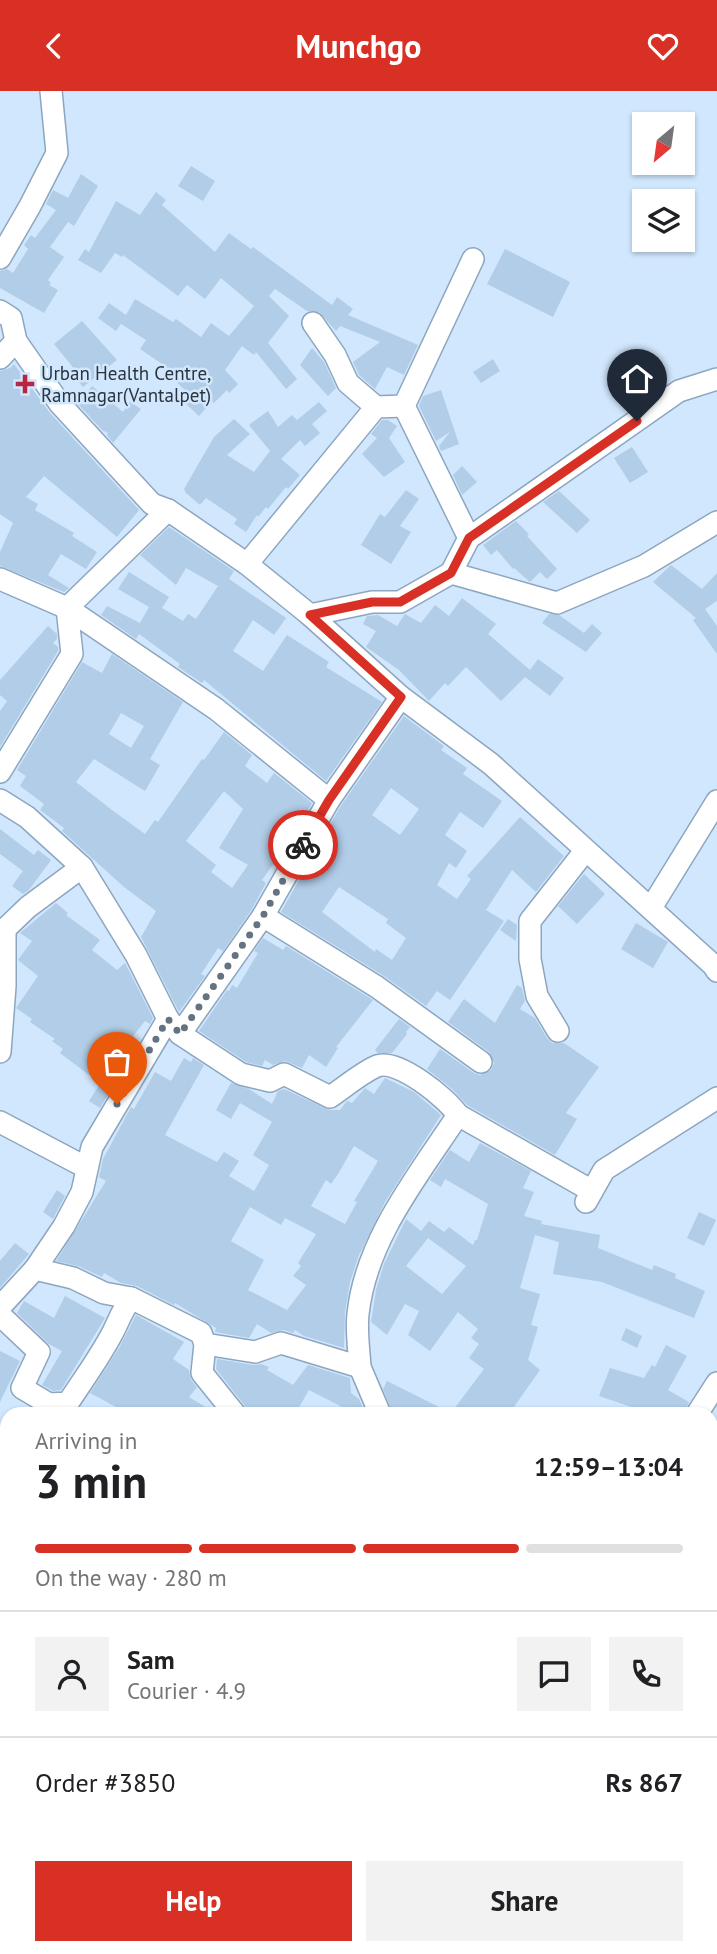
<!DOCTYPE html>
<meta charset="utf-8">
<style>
body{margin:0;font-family:"PT Sans",sans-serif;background:#f2f2f2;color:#202124;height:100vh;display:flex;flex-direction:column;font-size:26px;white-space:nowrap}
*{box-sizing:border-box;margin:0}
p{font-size:23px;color:#757577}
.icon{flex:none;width:38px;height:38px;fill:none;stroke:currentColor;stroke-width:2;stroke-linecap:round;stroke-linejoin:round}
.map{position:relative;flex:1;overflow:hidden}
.side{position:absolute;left:0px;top:1316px;width:718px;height:548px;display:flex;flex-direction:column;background:#fff;border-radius:21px 21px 0 0;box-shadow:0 2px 5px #0004}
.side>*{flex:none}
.needle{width:46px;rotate:209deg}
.controls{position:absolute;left:632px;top:21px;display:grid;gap:14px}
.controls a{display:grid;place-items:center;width:63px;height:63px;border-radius:0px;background:#fff;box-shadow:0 2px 5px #0004;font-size:35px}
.pin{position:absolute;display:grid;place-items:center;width:60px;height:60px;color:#fff;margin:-72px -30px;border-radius:50% 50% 50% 0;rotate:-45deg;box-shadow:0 0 7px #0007}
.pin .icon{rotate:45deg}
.courier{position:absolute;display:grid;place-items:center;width:70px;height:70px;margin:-35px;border:5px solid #d93025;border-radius:50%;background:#fff;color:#222;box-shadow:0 2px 9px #0007}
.summary em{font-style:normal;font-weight:600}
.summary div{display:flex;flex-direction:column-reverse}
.summary{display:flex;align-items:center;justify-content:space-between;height:119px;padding:0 35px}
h1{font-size:46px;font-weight:600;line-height:52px}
.bar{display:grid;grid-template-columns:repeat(4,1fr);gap:10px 7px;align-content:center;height:84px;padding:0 35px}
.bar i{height:9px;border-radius:5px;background:#e0e0e0}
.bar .selected{background:#d93025}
.bar p{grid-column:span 4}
.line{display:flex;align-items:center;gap:18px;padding:0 35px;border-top:2px solid #e0e0e0}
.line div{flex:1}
.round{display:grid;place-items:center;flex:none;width:74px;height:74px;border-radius:0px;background:#f2f2f2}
.action{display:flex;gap:14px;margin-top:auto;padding:14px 35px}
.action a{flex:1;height:80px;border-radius:0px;background:#d93025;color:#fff;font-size:28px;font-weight:600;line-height:80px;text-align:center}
.action a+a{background:#f2f2f2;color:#202124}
header{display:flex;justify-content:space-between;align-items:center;height:91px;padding:0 35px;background:#d93025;color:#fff;font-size:32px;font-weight:600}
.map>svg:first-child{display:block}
.building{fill:#b2cde8;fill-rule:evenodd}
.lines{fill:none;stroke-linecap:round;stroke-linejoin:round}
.minor-casing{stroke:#8da6c0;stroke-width:24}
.major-casing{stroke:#8da6c0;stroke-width:32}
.minor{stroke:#fff;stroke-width:21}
.major{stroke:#fff;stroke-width:28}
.done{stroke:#647381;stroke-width:7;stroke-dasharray:0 12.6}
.route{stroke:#d93025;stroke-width:9}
.poi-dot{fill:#b72540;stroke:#d1e7fd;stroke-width:2.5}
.labels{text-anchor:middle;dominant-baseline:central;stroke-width:5;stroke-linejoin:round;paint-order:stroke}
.poi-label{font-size:19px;fill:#29343e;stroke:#d1e7fd;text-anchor:start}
</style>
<header><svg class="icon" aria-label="back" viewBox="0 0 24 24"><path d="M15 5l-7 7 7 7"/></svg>Munchgo<svg class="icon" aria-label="heart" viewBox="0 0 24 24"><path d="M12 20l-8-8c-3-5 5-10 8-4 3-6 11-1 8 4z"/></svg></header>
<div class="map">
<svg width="717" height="1863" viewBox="0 0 717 1863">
<rect width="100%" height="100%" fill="#d1e7fd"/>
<g class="building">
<polygon points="191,75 215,90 203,110 178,95"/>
<polygon points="81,83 98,95 74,135 68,131 50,156 64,166 48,189 51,192 49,194 58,199 44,222 0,197 0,180 7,178 13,182 28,158 24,154 31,144 35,147 56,119 46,113 53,99 68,107"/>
<polygon points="156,101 166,109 162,114 215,161 229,142 251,158 253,156 332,214 337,206 353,218 348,224 418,254 404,284 387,276 375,298 359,284 353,271 380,251 340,235 336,240 319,221 307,220 275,198 269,205 289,225 268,252 297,288 286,298 256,261 254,264 242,255 225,279 238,293 229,302 227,299 214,312 212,310 199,325 184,311 190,304 165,280 168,277 140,258 146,249 121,233 116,240 98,227 109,212 126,224 135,208 173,231 176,228 201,246 211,232 229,245 254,215 221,187 205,208 187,194 178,205 123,164 122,166 115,162 101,182 78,169 85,158 89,161 116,110 140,124"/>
<polygon points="505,158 570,191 553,226 487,193"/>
<polygon points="82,230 117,269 83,296 72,283 76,280 54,253"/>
<polygon points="312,257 324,271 336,297 328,305 300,274"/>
<polygon points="493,268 500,280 481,292 473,281"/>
<polygon points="14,273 50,322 139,419 117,446 44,385 26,406 38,413 35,419 74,442 72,445 97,461 86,478 61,463 48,484 69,497 64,501 0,475 0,461 13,432 0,423 0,280 10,277"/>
<polygon points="92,295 123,321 130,311 141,318 113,352 107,344 108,342 102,339 78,313"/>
<polygon points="441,299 459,353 441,360 439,355 450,341 436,350 419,315 423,305"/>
<polygon points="319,311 327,320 312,333 320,342 305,355 300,349 281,368 300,384 288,398 286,396 268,418 266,416 258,426 257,424 246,441 234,433 237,428 206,407 200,414 186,402 184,398 214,346 234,328 250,343 227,364 254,381 270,360 249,334 268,320 278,336 292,324 297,329"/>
<polygon points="382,329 388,329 397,335 389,347 405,371 384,386 362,363 377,347 371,343"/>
<polygon points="632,356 648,381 630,392 614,367"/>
<polygon points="462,375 477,391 462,404 453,384"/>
<polygon points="406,399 419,408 400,435 411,441 391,473 361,454 380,423 385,426"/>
<polygon points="559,400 590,429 577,442 543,411"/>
<polygon points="516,430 529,443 527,445 557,478 547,488 540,481 530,491 514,477 513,478 497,459 491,464 483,454"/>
<polygon points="169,436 234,480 229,488 286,527 274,544 253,529 233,560 263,580 287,544 329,571 326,576 382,611 326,690 204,589 202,592 178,576 180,573 139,543 136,548 101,524 107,515 140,532 149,516 118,498 129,481 169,506 162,517 183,530 188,523 196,528 218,495 186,477 176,494 140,464"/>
<polygon points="671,474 702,498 717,482 717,510 705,518 717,535 717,563 693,529 696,527 653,491"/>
<polygon points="462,507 496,533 488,543 530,579 538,568 564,587 550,605 525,586 501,610 466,576 448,595 445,592 429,610 399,579 366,556 376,540 363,533 367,525 378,524 397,535 405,523 421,532 435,514 449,525"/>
<polygon points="549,523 559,524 584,542 592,533 602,542 586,561 542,532"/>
<polygon points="48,535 57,543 57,548 53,552 58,556 58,560 0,656 0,620 7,610 0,604 0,589"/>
<path d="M112,563L183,611L150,668L160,674L145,700L94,668L76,691L112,719L145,743L155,729L158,731L202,668L204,669L224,641L252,664L245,675L267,692L274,682L312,712L281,767L279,765L262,789L266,792L252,818L223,860L218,857L201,883L205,885L179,921L141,846L156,820L124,796L62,740L64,737L40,719L44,713L20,695L26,685L17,679L82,571L102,582ZM121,622L144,635L131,657L109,643ZM224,700L243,718L219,757L248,774L232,797L211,781L216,774L186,750Z"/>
<path d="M404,625L444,655L441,659L467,677L463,683L502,710L483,737L460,721L445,744L467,760L456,777L449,772L437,794L457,808L471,788L467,785L520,726L564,765L536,801L512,779L486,819L504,830L450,909L437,900L426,915L384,885L281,821L340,716ZM391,697L419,718L400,744L372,724ZM339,796L388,828L386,832L406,847L392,869L376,858L375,861L322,821Z"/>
<polygon points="0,738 34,764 38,759 51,769 29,799 23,803 12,795 23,780 0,763"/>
<polygon points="584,783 605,803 577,833 558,815"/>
<polygon points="56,812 68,822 66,824 100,849 92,859 117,879 125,872 153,927 150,933 145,930 97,990 60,962 63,958 52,950 55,948 30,931 32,928 16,917 38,885 18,869 32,850 20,842"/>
<polygon points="508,828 517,834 516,850 500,839"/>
<polygon points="636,832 668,851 653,877 621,858"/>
<polygon points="263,847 283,859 286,855 373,909 336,956 338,957 326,976 309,964 302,977 285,970 273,974 265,969 262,975 246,971 199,940 227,899 229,900 232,894 237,897 258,862 254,860"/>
<polygon points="517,894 522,897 525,910 520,918 535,927 547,947 552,952 564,952 599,976 566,1022 577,1028 555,1064 467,1014 452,998 427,978 440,958 474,982 480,984 491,979 494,972 489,961 448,931 464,908 495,932"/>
<polygon points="399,928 410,936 406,941 407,943 392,962 378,962 375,959"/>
<path d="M184,967L191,971L193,967L204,974L165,1044L217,1071L224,1061L239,1070L229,1085L254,1100L269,1074L253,1064L272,1031L240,1012L231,1028L216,1019L231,992L249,998L272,1013L278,1000L284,998L330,1019H340L347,1010L352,1012L365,997L374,1003L385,987L414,1001L441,1024L385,1111L359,1164L350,1191L345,1221L344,1257L304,1245L295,1239L293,1242L284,1239L271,1242L257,1233L249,1247L215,1241L216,1237L175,1212L174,1214L137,1195L121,1192L104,1182L102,1186L78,1175L56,1170L106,1090L99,1086L103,1068L131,1016L134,1018L155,981L171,990ZM354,1055L378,1070L354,1110L357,1111L345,1133L311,1115L326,1089L331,1093L338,1083ZM250,1116L281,1134L285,1127L316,1143L298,1172L301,1175L293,1185L306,1194L287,1219L248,1199L264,1169L231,1150Z"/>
<polygon points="105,985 115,992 100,1017 89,1010"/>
<path d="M480,1052L531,1080L523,1097L534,1101L524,1125L542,1130L541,1133L600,1144L598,1157L652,1179L654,1174L676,1183L675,1187L705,1200L694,1227L602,1191L553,1183L559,1151L535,1144L520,1197L540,1203L531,1234L538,1236L528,1269L540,1279L509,1323H393L383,1298L387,1290L451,1322L484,1278L469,1267L479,1253L471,1247L478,1238L458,1221L430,1260L408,1244L419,1220L405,1213L387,1244L371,1231L376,1199L384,1173L406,1128L421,1140L429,1130L444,1141L449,1136L473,1154L475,1149H477L488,1113L445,1088L441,1096L430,1089L450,1059L469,1071ZM428,1147L466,1175L442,1203L406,1175Z"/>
<polygon points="57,1099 65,1105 53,1128 43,1121"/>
<polygon points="699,1121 716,1129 704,1155 687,1147"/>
<polygon points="15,1152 29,1163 0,1197 0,1170"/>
<polygon points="65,1205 105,1227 61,1299 53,1300 42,1294 62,1260 49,1253 17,1222 24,1210 54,1227"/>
<polygon points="136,1224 184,1251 173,1268 189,1279 191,1289 197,1296 189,1306 212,1320 214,1317 218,1323 112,1323 116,1316 90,1302 119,1257"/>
<polygon points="626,1237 642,1245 637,1257 621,1249"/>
<polygon points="666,1254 687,1265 668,1299 689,1311 684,1323 637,1323 640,1319 599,1305 610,1277 644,1287 652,1274 655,1276"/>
<polygon points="0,1260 20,1270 0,1311"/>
<polygon points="217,1268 253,1274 261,1273 269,1276 267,1279 293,1294 308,1274 350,1287 351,1302 359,1308 366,1323 342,1323 346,1318 309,1299 295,1323 248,1323 245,1315 216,1278"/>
</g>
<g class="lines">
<g class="minor-casing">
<g id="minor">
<polyline points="0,167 30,115 57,62 51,0"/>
<polyline points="0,220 11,227 16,250 60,313 152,413 168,419 247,473 310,524 401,606 491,673 713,874 717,880"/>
<polyline points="313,232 335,264 348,292 376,316"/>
<polyline points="0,267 16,250"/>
<polyline points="469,447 404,315 473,168"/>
<polyline points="247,473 376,316 404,315"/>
<polyline points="451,482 469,447 679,300 717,288"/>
<polyline points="0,488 67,517 216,618 329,709"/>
<polyline points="310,524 372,511 400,511 451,482 557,512 644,475 717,431"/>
<polyline points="0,681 72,563 67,517 168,419"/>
<polyline points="0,709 27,726 82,776"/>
<polyline points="651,817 717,710"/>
<polyline points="263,825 377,896 481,971"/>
<polyline points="5,838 28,816 82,776 136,864 168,928"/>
<polyline points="0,839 5,838 5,895 0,961"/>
<polyline points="558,940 537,905 530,868 530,830 585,760"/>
<path d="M180,943L241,983L270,990L284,983L330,1006C345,996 361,982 377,975C397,967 447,1007 458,1024C418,1085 366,1148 358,1223C356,1240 359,1259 360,1276L281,1252L255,1261L205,1253"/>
<polyline points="458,1024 592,1100"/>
<polyline points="0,1031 87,1077"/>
<polyline points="586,1111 604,1079 717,1007"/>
<polyline points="35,1178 73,1187 104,1202 131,1207 201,1242 205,1253 202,1282 235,1323"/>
<polyline points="0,1216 35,1178 64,1135 82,1101 92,1056 168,928 180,943 263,825 329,709 401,606"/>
<polyline points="0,1224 39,1261 22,1297 49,1313 45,1323"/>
<polyline points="360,1276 380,1323"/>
<path d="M49,1313L68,1312C83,1289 100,1266 113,1241C119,1229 123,1218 131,1207"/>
<polyline points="697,1323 717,1292"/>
<polyline points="710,1374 717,1364"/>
<polyline points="710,1437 717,1427"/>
<polyline points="710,1540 717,1531"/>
<polyline points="7,1647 5,1647 7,1694"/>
</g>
</g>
<g class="major-casing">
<g id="major">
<polyline points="0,1415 7,1418"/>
<polyline points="710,1665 717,1667"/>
</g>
</g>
<use href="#minor" class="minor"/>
<use href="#major" class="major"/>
</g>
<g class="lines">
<polyline class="done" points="117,1013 168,928 180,943 263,825 303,754"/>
<polyline class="route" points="303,754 329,709 401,606 310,524 372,511 400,511 451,482 469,447 637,330"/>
</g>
<path class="poi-dot" d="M21.5 282.5h7v7h7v7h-7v7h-7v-7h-7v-7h7z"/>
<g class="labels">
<g class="poi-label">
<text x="41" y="282">Urban Health Centre,<tspan x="41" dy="22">Ramnagar(Vantalpet)</tspan></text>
</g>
</g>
</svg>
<div class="controls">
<a><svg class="needle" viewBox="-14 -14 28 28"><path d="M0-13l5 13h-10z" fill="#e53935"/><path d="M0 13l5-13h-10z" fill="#757577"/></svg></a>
<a><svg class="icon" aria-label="layers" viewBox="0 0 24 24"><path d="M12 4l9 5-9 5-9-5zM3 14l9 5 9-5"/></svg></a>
</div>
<div class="pin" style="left:117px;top:1013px;background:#ea580c"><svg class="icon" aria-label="bag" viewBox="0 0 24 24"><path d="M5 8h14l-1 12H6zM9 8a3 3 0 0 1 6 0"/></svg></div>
<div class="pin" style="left:637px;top:330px;background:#1f2937"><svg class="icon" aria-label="home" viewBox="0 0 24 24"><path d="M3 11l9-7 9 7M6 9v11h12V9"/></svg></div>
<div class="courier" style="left:303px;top:754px"><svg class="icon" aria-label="bike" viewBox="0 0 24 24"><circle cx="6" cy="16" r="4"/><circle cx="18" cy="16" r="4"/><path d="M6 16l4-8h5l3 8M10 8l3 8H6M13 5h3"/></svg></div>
<section class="side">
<div class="summary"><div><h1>3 min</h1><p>Arriving in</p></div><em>12:59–13:04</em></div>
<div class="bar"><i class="selected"></i><i class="selected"></i><i class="selected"></i><i></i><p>On the way · 280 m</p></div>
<div class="line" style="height:126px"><a class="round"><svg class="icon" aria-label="person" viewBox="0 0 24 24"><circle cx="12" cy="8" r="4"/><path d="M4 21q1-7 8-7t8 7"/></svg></a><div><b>Sam</b><p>Courier · 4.9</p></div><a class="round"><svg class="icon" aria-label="chat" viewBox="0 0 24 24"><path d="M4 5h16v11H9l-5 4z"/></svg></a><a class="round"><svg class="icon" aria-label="phone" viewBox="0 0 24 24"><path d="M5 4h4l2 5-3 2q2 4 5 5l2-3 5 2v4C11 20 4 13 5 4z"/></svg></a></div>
<div class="line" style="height:91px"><div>Order #3850</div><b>Rs 867</b></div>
<div class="action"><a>Help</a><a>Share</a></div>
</section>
</div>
